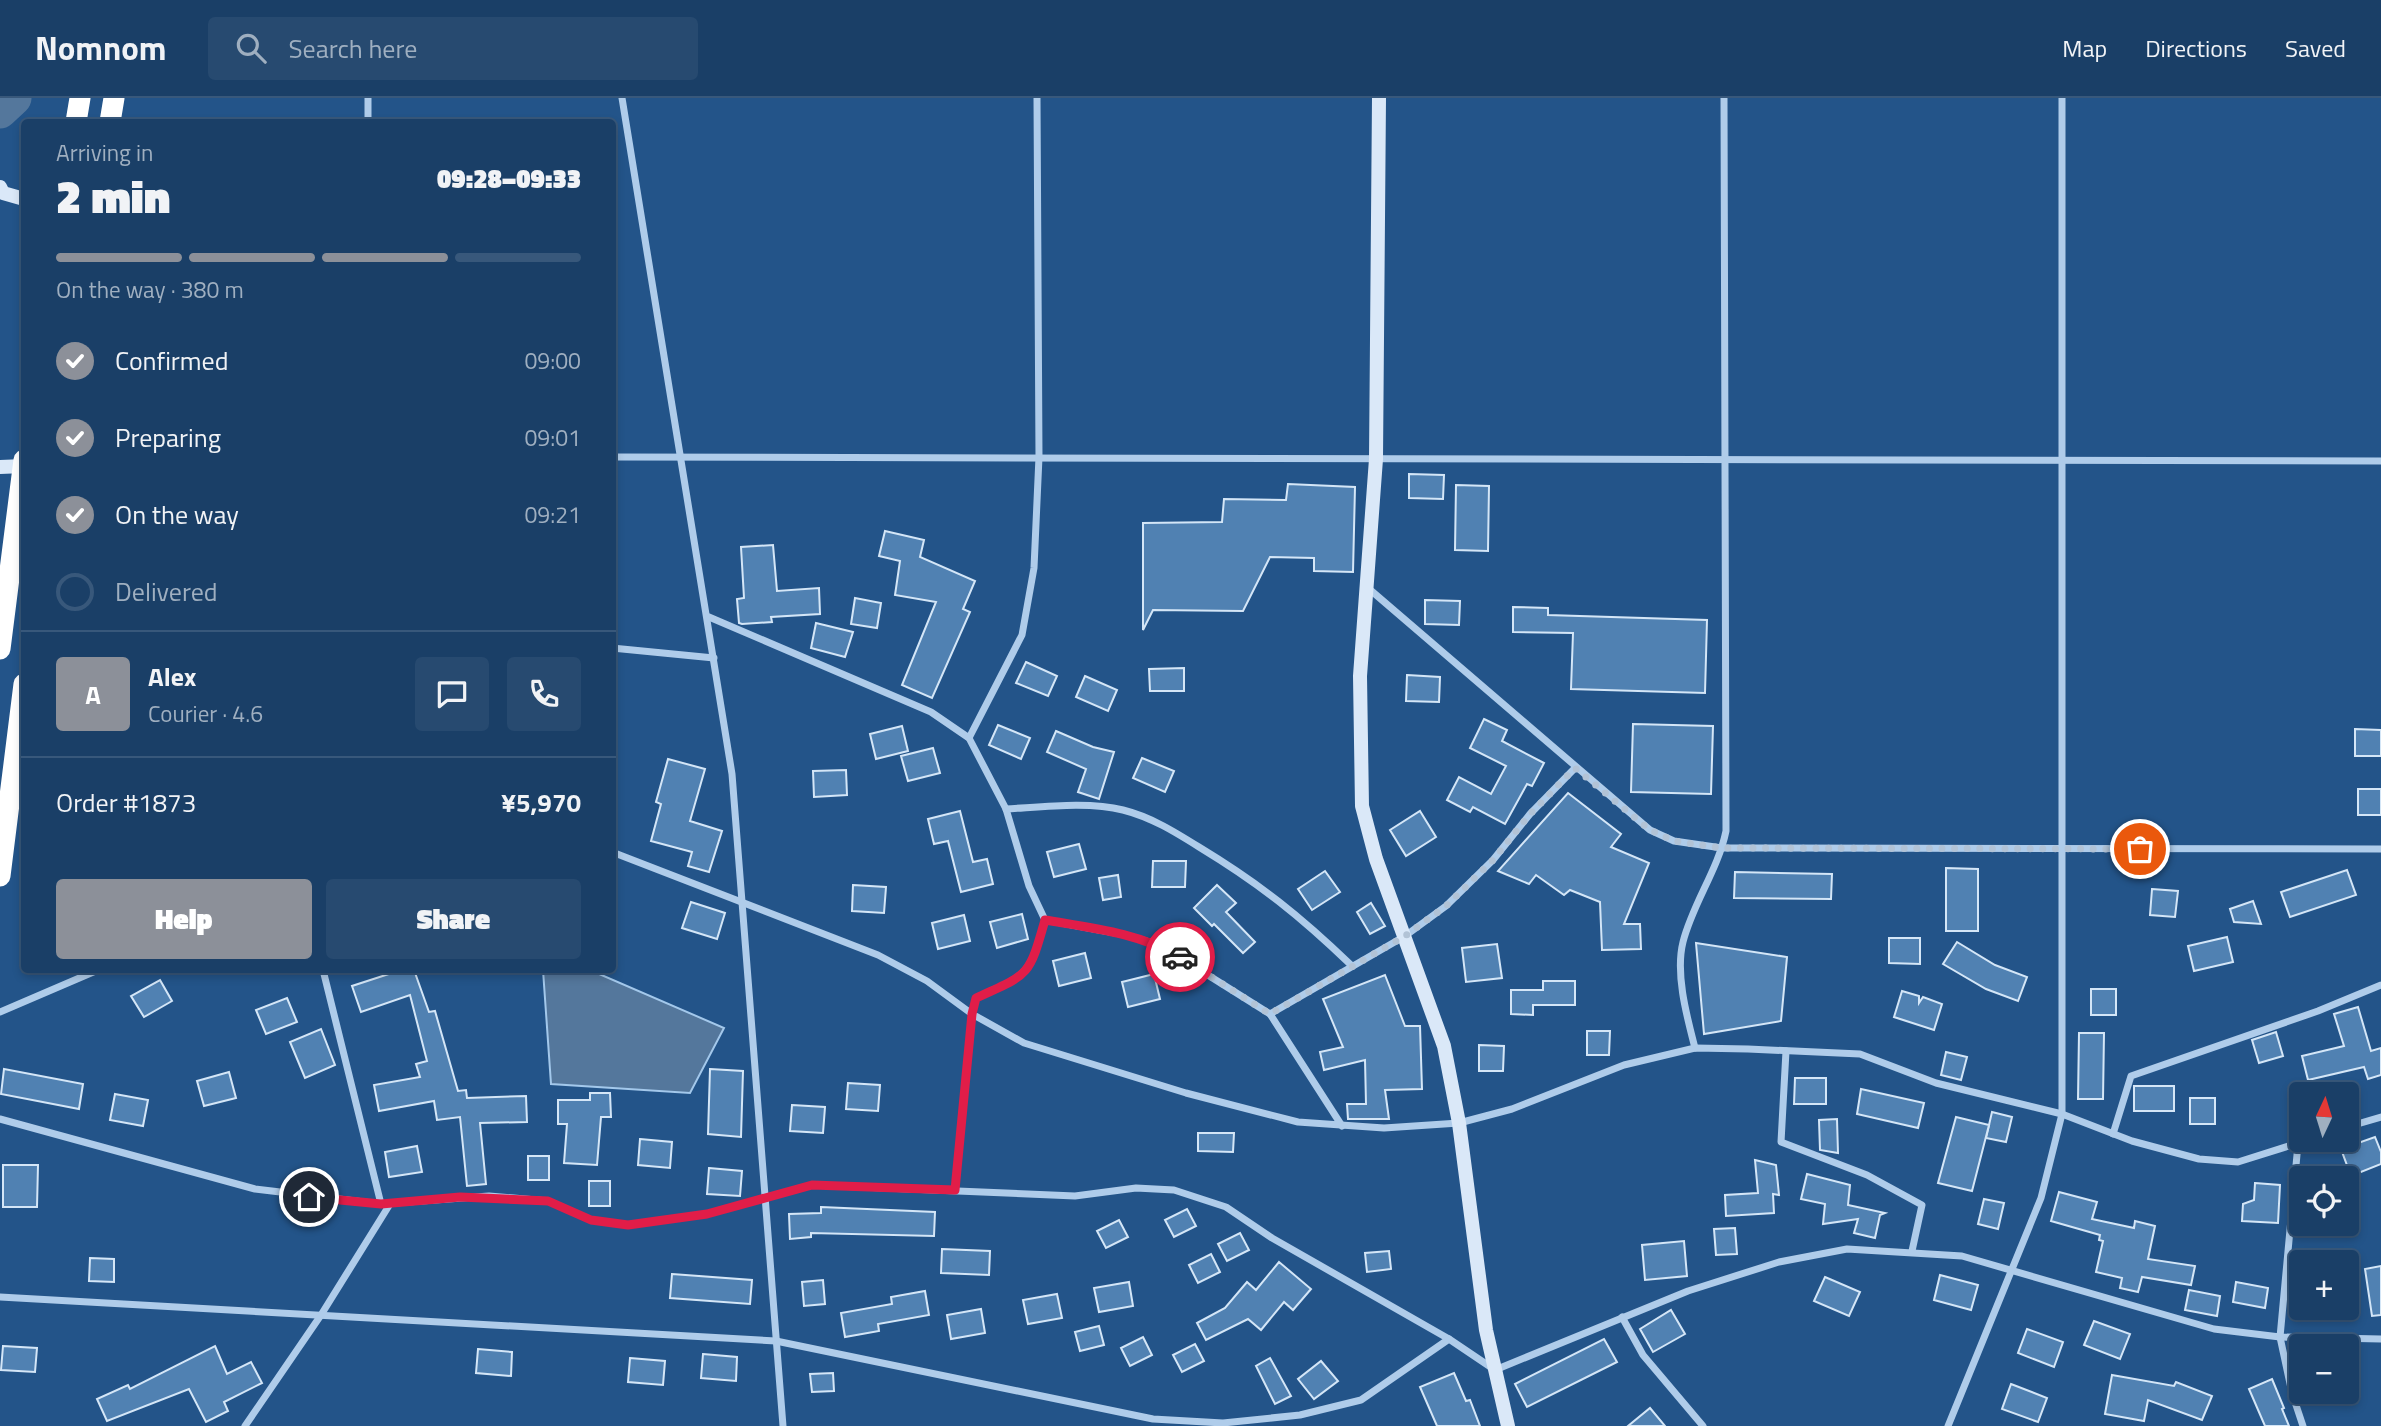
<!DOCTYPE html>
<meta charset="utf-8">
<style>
body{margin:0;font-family:"Titillium Web",sans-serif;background:#274a70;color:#f1f3f6;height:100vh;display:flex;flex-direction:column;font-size:26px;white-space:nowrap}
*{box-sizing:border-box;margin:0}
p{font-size:23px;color:#9fafc0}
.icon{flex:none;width:38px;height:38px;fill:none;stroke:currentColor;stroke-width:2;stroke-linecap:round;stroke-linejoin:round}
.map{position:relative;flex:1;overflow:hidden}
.panel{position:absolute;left:21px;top:21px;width:595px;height:854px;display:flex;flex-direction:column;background:#1a3f67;border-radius:7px;box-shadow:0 4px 10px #0003,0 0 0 2px #38587b}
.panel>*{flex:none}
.needle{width:46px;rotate:4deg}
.tools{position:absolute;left:2289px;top:984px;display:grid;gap:14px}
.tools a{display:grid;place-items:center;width:70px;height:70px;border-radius:7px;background:#1a3f67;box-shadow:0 4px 10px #0003,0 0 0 2px #38587b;font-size:35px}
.pin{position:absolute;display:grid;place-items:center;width:60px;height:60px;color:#fff;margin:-30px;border:4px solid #fff;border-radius:50%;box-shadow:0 2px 7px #0007}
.courier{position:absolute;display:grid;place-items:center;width:70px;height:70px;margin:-35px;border:5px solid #e11d48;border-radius:50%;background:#fff;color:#222;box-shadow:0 2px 9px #0007}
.headline em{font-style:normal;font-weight:800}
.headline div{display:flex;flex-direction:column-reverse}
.headline{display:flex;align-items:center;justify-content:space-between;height:119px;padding:0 35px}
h1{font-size:46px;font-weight:800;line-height:52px}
.bar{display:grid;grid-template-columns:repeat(4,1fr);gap:10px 7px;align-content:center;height:84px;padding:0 35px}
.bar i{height:9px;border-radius:5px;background:#38587b}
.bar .current{background:#8c9099}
.bar p{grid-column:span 4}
.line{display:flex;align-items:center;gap:18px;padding:0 35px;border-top:2px solid #38587b}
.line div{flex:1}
.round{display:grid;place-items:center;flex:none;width:74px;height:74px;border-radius:7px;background:#274a70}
ol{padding:0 35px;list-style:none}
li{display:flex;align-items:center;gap:21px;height:77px}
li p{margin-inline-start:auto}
li .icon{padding:7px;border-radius:50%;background:#8c9099;color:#fff;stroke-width:4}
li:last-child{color:#9fafc0}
li i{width:38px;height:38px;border:4px solid #38587b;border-radius:50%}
.action{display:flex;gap:14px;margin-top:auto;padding:14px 35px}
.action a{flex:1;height:80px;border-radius:7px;background:#8c9099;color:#fff;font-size:28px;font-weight:800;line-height:80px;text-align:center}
.action a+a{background:#274a70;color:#f1f3f6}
header{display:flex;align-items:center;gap:42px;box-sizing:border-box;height:98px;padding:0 35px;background:#1a3f67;border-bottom:2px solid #38587b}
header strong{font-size:33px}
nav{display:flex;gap:38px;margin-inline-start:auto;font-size:24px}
.search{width:490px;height:63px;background:#274a70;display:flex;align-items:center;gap:18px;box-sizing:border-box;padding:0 24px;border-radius:7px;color:#9fafc0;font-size:26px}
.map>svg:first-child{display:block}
.water{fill:#54779c;stroke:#a3c8eb;stroke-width:2}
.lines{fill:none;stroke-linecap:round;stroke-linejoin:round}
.river{stroke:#54779c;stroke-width:35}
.building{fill:#5081b2;stroke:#d4e6f7;stroke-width:2}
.street{stroke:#afccea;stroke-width:7}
.secondary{stroke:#dae8f8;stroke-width:14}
.highway{stroke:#fff;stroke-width:21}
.done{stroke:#b2c3d6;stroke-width:7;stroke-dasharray:0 12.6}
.route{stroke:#e11d48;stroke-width:9}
</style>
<header>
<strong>Nomnom</strong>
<div class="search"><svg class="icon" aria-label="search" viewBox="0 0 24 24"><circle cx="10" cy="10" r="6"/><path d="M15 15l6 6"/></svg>Search here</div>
<nav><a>Map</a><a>Directions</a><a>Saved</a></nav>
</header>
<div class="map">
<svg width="2381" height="1328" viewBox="0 0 2381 1328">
<rect width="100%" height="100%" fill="#235489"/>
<polygon class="water" points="543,872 590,872 724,930 690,995 551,986"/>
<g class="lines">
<polyline class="river" points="0,13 14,0"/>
</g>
<g class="building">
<polygon points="1409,376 1444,377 1443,401 1409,400"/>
<polygon points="1288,386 1355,389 1353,474 1314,473 1314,460 1270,459 1243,513 1153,512 1143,532 1143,425 1222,424 1224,401 1286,402"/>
<polygon points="1456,387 1489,388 1488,453 1455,452"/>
<polygon points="885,433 924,442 920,459 975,483 963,511 970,514 932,600 902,587 936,504 895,497 900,463 879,458"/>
<polygon points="773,447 777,493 819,490 820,516 771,519 772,524 742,526 739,525 737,501 744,500 741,449"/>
<polygon points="855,500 881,505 877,530 851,526"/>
<polygon points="1425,502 1460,503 1459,527 1425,526"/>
<polygon points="1513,509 1548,510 1548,517 1707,522 1705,595 1571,591 1573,535 1513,534"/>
<polygon points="816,525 853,534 845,559 811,550"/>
<polygon points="1026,564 1057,578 1048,598 1016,585"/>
<polygon points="1184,570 1184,593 1150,593 1149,571"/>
<polygon points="1407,577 1440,579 1439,604 1406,603"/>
<polygon points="1085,578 1117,592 1108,613 1076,599"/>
<polygon points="1484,621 1507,632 1502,643 1544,665 1532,688 1527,686 1505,726 1473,709 1470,714 1447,702 1459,679 1491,696 1506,668 1470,650"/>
<polygon points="1633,626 1713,628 1711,696 1631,694"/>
<polygon points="998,627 1030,640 1021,661 989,647"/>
<polygon points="902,628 908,653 876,661 870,636"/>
<polygon points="2355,631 2381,632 2381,658 2355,658"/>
<polygon points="1056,633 1093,649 1114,654 1099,701 1078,694 1086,671 1047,654"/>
<polygon points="933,650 940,675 908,683 901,658"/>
<polygon points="1142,660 1174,673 1165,694 1133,680"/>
<polygon points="668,661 705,671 690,723 722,733 709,774 688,768 692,754 651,743 661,706 656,704"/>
<polygon points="846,672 847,697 814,699 813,673"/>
<rect x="2358" y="691" width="23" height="26"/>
<polygon points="1568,695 1621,736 1611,749 1649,765 1624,826 1640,826 1641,851 1602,852 1600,804 1570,792 1564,797 1536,777 1529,786 1498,773"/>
<polygon points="960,713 973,764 987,761 993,786 961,794 948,743 934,746 928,721"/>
<polygon points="1420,713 1436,739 1406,758 1390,732"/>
<polygon points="1079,746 1086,771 1054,779 1047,754"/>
<polygon points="1153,763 1186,763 1185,789 1152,789"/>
<polygon points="1946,770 1978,771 1978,833 1946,833"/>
<polygon points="2347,772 2356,797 2290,819 2281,794"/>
<polygon points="1325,773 1340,794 1312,812 1298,791"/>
<polygon points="1735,774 1832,776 1831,801 1734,800"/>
<polygon points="1118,777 1121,799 1103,802 1099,780"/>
<polygon points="853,787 886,789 884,815 852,813"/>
<polygon points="1217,787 1236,805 1226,814 1255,844 1243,855 1214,826 1212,828 1194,810"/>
<polygon points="2152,791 2178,793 2175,819 2150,817"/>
<polygon points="2253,803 2261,826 2234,824 2230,811"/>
<polygon points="691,804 725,815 717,841 682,830"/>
<polygon points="1371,805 1385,828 1370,836 1357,814"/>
<polygon points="1022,816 1028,841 997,850 990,824"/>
<polygon points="964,817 970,843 938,851 932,825"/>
<polygon points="2227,839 2233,864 2194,873 2188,848"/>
<polygon points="1889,840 1920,840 1920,866 1889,865"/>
<polygon points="1957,844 1995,867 2027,879 2018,903 1986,891 1943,866"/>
<polygon points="1696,845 1787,859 1781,923 1704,936"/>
<polygon points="1497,846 1502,880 1466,884 1462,850"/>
<polygon points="1085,855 1091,880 1059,888 1053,863"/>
<polygon points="401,872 414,872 429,914 435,913 458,993 466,992 467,1000 526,998 527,1024 480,1025 486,1086 467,1088 460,1019 437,1022 434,1003 379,1013 374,987 420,979 416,966 427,963 410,897 361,914 352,888"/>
<polygon points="1154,876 1160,901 1128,909 1122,884"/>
<polygon points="1385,877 1405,928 1420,928 1422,991 1385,992 1389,1021 1348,1021 1347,1006 1366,1006 1365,962 1324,972 1320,954 1343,949 1323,901"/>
<polygon points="160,882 172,903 144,919 131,898"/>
<polygon points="1543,883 1575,883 1575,907 1533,907 1533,917 1511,916 1511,892 1543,892"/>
<rect x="2091" y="891" width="25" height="26"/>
<polygon points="1902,893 1919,898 1919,905 1923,899 1942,906 1934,932 1894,919"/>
<polygon points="287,900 297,924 266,936 256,912"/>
<polygon points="2358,909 2371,953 2381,950 2381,977 2368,981 2364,969 2308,982 2302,958 2344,948 2334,916"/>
<polygon points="321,931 335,967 305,980 290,944"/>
<polygon points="1587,933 1610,933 1609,957 1587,957"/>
<polygon points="2276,934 2283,958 2259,965 2252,942"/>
<polygon points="2079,935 2104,935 2103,1001 2078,1001"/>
<polygon points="1479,947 1504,948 1503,973 1479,973"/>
<polygon points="1946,954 1967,959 1961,982 1941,977"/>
<polygon points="4,971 83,986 79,1011 1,996"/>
<polygon points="710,971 743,973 741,1039 708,1036"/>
<polygon points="229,974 236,1000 204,1008 197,983"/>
<polygon points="1795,980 1826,980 1826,1006 1794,1006"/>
<polygon points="848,985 880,987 878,1013 846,1011"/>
<rect x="2134" y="988" width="40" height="25"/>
<polygon points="1861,991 1924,1005 1918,1030 1857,1016"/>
<polygon points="590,995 610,995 611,1019 601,1019 597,1067 564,1065 567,1026 558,1026 558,1002 590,1002"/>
<polygon points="115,996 148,1002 143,1028 110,1022"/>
<rect x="2190" y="1000" width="25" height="26"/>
<polygon points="792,1007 825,1009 823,1035 790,1033"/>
<polygon points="1992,1014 2012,1019 2006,1044 1986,1040"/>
<polygon points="1956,1019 1989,1027 1972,1093 1938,1085"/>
<polygon points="1837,1021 1838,1055 1820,1052 1819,1022"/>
<polygon points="1198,1035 1234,1035 1233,1054 1198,1053"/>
<polygon points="2375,1039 2381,1054 2381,1066 2351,1078 2341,1051"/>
<polygon points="640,1041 672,1044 670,1070 638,1067"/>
<polygon points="417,1048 422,1074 389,1079 385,1054"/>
<rect x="528" y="1058" width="21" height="24"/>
<polygon points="1755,1062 1776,1067 1779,1097 1773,1096 1774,1115 1726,1118 1725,1097 1758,1095"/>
<polygon points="3,1067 38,1067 37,1109 3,1109"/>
<polygon points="709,1070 742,1073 740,1098 707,1096"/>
<polygon points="1807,1076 1850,1087 1848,1107 1885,1115 1880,1117 1875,1140 1854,1135 1858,1121 1823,1126 1825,1106 1801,1101"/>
<rect x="589" y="1083" width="21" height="25"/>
<polygon points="2255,1085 2280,1087 2278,1125 2242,1123 2243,1106 2254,1102"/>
<polygon points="2059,1094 2097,1104 2092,1121 2134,1130 2135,1123 2155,1128 2148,1161 2195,1168 2191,1187 2142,1179 2138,1194 2120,1190 2122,1180 2096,1174 2103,1143 2099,1142 2100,1137 2051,1123"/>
<polygon points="1984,1101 2004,1105 1998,1131 1978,1126"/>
<polygon points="821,1109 935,1114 934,1138 811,1135 811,1139 790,1141 789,1116 821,1115"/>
<polygon points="1187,1111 1196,1128 1174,1139 1165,1122"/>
<polygon points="1119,1122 1128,1139 1106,1150 1097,1133"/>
<polygon points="1735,1130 1737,1156 1716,1157 1714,1131"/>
<polygon points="1240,1135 1249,1152 1227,1163 1218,1146"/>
<polygon points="1684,1143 1687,1178 1645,1182 1642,1147"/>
<polygon points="942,1151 990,1153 989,1177 941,1175"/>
<polygon points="1389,1153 1391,1171 1367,1174 1365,1155"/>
<polygon points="1211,1156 1220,1174 1198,1185 1189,1167"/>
<polygon points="90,1160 114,1161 114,1184 89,1183"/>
<polygon points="1279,1164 1311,1191 1293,1212 1284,1204 1261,1232 1248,1221 1206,1242 1197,1225 1225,1210 1247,1184 1256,1192"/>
<polygon points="2381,1168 2381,1217 2372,1218 2365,1171"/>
<polygon points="672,1176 752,1182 750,1206 670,1200"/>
<polygon points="1940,1177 1978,1187 1971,1212 1934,1202"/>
<polygon points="1825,1179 1860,1194 1849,1218 1814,1203"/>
<polygon points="823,1182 825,1206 804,1208 802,1184"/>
<polygon points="1129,1184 1133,1208 1099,1214 1094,1190"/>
<polygon points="2236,1184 2268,1190 2265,1210 2233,1204"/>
<polygon points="2189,1192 2220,1198 2217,1218 2185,1212"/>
<polygon points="925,1193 929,1217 878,1226 879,1233 845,1239 841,1215 892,1206 891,1199"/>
<polygon points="1057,1196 1062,1220 1028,1226 1023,1202"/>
<polygon points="981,1211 985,1235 951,1241 947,1217"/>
<polygon points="1671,1212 1685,1236 1653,1254 1640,1231"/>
<polygon points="2094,1223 2130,1236 2120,1261 2084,1247"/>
<polygon points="1099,1228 1104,1247 1080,1253 1075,1234"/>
<polygon points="2027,1231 2063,1244 2054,1269 2018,1255"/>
<polygon points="1143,1239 1152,1257 1130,1268 1121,1250"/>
<polygon points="1604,1241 1617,1264 1527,1309 1515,1286"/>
<polygon points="1195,1246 1204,1263 1182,1274 1173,1257"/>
<polygon points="3,1248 37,1250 35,1274 1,1272"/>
<polygon points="215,1248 227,1276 251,1264 262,1285 224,1304 228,1313 206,1324 189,1291 107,1323 97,1301 128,1287 130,1291"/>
<polygon points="478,1251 512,1254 511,1278 476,1275"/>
<polygon points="703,1256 737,1259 736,1283 701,1280"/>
<polygon points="630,1260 665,1263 663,1287 628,1284"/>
<polygon points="1270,1260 1291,1298 1275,1306 1256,1268"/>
<polygon points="1321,1263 1338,1283 1314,1301 1298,1281"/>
<polygon points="833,1275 834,1293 812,1294 810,1276"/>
<polygon points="1454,1275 1466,1303 1470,1302 1480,1328 1437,1328 1420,1289"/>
<polygon points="2112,1277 2174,1288 2176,1284 2212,1298 2202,1322 2148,1302 2144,1323 2105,1316"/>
<polygon points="2272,1281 2284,1310 2282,1311 2289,1328 2265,1328 2249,1291"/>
<polygon points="2011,1286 2047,1300 2038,1324 2002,1311"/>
<polygon points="1650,1310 1665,1328 1628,1328"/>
</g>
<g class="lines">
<g class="street">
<polyline points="622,0 732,676 783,1328"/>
<polyline points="368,24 368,0"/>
<polyline points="612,359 2381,363"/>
<polyline points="1368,490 1650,732 1674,743 1722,750 2381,751"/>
<path d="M709,519L931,614L969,640L1006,711L1029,788L1045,822C1029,878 1029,876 976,900L972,916L955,1092"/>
<polyline points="612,550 714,560"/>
<polyline points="969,640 1022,537 1034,470 1039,359 1037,0"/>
<path d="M1006,711C1041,709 1089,703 1123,712C1151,719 1175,734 1199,749C1260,786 1300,818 1351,867"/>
<polyline points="612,754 878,857 927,883 972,916 1024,945 1186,995 1298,1024 1384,1030 1459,1025 1512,1011 1624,967 1695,950 1748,951 1860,956 1936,985 2062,1016 2132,1043 2199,1061 2238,1064 2311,1041"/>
<polyline points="1045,822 1126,837 1160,847 1270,916 1342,1028"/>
<polyline points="323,872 381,1106"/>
<polyline points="0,914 98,872"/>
<polyline points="1270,916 1405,838 1446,808 1493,762 1530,716 1575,670"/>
<path d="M1695,950C1687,919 1675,876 1683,844C1693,805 1718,772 1726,733L1724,0"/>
<polyline points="1786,953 1781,1044 1867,1077 1922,1107 1912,1153"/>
<polyline points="0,1021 255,1091 381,1106 489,1098 548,1103 591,1122 628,1127 707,1116 812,1087 1075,1098 1136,1090 1174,1092 1226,1109 1272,1140 1449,1241 1495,1272 1688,1193 1779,1164 1847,1151 1962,1158 2214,1231 2280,1239 2381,1241"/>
<polyline points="2347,1029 2381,1019"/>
<polyline points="2113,1036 2131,978 2318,913 2381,887"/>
<polyline points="2298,1046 2280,1239 2292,1295 2303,1328"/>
<polyline points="0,1199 776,1243 1153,1321 1223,1325 1300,1317 1361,1302 1449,1241"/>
<polyline points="1622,1219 1643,1257 1703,1328"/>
<polyline points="245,1328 321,1217 390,1106"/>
<polyline points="1948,1328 2041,1100 2062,1016 2062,0"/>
</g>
<g class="secondary">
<polyline points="1379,0 1376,361 1360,578 1362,708 1376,761 1444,948 1459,1025 1486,1232 1508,1328"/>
<polyline points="0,89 3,95 24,101"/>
<polyline points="0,369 24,368"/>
</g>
<g class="highway">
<polyline points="76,24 80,0"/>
<polyline points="110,24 114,0"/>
<polyline points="0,551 24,362"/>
<polyline points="0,778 24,586"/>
</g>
</g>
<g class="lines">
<polyline class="done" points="1180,859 1270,916 1405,838 1446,808 1493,762 1530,716 1575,670 1650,732 1674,743 1722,750 2140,751"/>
<path class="route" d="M309,1099L381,1106L460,1099L548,1103L591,1122L628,1127L707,1116L812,1087L955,1092L972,916L976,900C1030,876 1029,878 1045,822C1092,830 1139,835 1180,859"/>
</g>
</svg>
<div class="tools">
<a><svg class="needle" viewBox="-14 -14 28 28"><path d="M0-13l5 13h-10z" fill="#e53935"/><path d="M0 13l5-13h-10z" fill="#9fafc0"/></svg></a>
<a><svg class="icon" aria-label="locate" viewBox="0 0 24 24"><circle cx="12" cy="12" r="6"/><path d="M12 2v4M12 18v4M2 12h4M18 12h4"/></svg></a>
<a>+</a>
<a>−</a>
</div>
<div class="pin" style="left:2140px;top:751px;background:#ea580c"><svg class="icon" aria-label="bag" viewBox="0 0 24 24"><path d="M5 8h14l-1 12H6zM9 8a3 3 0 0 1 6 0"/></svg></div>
<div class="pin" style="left:309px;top:1099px;background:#1f2937"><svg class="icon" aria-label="home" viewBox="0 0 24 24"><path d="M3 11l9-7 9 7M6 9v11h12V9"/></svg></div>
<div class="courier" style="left:1180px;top:859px"><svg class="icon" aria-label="car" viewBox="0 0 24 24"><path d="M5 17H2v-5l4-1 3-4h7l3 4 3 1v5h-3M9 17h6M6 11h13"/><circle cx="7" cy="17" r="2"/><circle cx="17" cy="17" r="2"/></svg></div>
<section class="panel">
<div class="headline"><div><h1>2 min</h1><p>Arriving in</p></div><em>09:28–09:33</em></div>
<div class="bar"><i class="current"></i><i class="current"></i><i class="current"></i><i></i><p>On the way · 380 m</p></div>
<ol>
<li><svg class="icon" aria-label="check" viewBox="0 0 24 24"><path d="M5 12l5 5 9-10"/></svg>Confirmed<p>09:00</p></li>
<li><svg class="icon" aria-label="check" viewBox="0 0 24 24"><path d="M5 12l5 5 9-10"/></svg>Preparing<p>09:01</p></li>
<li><svg class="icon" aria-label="check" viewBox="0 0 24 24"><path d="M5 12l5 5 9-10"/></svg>On the way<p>09:21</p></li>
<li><i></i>Delivered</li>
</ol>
<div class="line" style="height:126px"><b class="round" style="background:#8c9099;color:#fff">A</b><div><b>Alex</b><p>Courier · 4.6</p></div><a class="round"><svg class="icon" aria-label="chat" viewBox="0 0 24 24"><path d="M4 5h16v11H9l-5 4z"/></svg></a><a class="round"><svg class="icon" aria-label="phone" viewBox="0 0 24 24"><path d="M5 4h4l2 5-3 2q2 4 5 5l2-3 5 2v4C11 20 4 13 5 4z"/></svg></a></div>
<div class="line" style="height:91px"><div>Order #1873</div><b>¥5,970</b></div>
<div class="action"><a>Help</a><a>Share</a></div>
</section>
</div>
